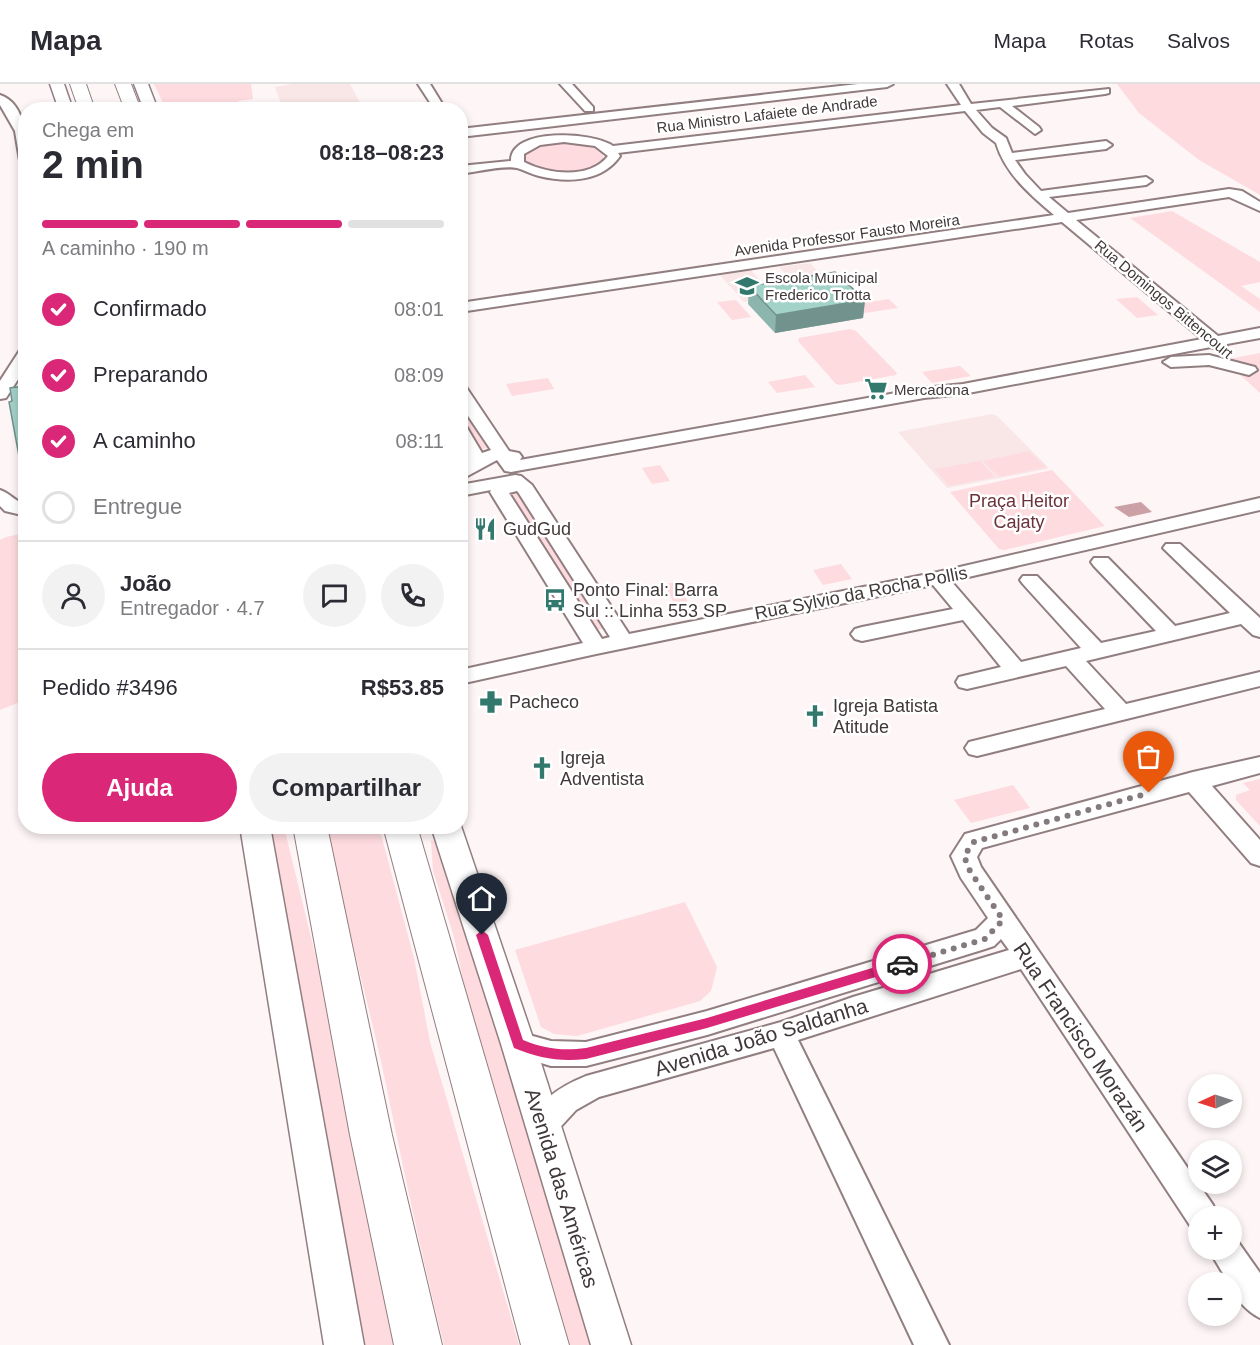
<!DOCTYPE html>
<html lang="pt">
<meta charset="utf-8">
<style>
body{margin:0;font-family:Helvetica,sans-serif;background:#f2f2f3;color:#2b2b33;height:100vh;display:flex;flex-direction:column;font-size:22px;white-space:nowrap}
*{box-sizing:border-box;margin:0}
p{font-size:20px;color:#7c7c81}
.icon{flex:none;width:33px;height:33px;fill:none;stroke:currentColor;stroke-width:2;stroke-linecap:round;stroke-linejoin:round}
.map{position:relative;flex:1;overflow:hidden}
.side{position:absolute;left:18px;top:18px;width:450px;height:732px;display:flex;flex-direction:column;background:#fff;border-radius:24px;box-shadow:0 3px 9px #0003}
.side>*{flex:none}
.needle{width:39px;rotate:267deg}
.controls{position:absolute;left:1188px;top:990px;display:grid;gap:12px}
.controls a{display:grid;place-items:center;width:54px;height:54px;border-radius:50%;background:#fff;box-shadow:0 3px 9px #0003;font-size:30px}
.pin{position:absolute;display:grid;place-items:center;width:51px;height:51px;color:#fff;margin:-62px -26px;border-radius:50% 50% 50% 0;rotate:-45deg;box-shadow:0 0 6px #0007}
.pin .icon{rotate:45deg}
.courier{position:absolute;display:grid;place-items:center;width:60px;height:60px;margin:-30px;border:4px solid #db2777;border-radius:50%;background:#fff;color:#222;box-shadow:0 2px 8px #0007}
.headline em{font-style:normal;font-weight:800}
.headline div{display:flex;flex-direction:column-reverse}
.headline{display:flex;align-items:center;justify-content:space-between;height:102px;padding:0 24px}
h1{font-size:39px;font-weight:800;line-height:45px}
.bar{display:grid;grid-template-columns:repeat(4,1fr);gap:9px 6px;align-content:center;height:72px;padding:0 24px}
.bar i{height:8px;border-radius:4px;background:#e1e1e2}
.bar .on{background:#db2777}
.bar p{grid-column:span 4}
.line{display:flex;align-items:center;gap:15px;padding:0 24px;border-top:2px solid #e1e1e2}
.line div{flex:1}
.round{display:grid;place-items:center;flex:none;width:63px;height:63px;border-radius:32px;background:#f2f2f3}
ol{padding:0 24px;list-style:none}
li{display:flex;align-items:center;gap:18px;height:66px}
li p{margin-inline-start:auto}
li .icon{padding:6px;border-radius:50%;background:#db2777;color:#fff;stroke-width:4}
li:last-child{color:#7c7c81}
li i{width:33px;height:33px;border:3px solid #e1e1e2;border-radius:50%}
.cta{display:flex;gap:12px;margin-top:auto;padding:12px 24px}
.cta a{flex:1;height:69px;border-radius:36px;background:#db2777;color:#fff;font-size:24px;font-weight:800;line-height:69px;text-align:center}
.cta a+a{background:#f2f2f3;color:#2b2b33}
header{display:flex;align-items:center;gap:36px;box-sizing:border-box;height:84px;padding:0 30px;background:#fff;border-bottom:2px solid #e1e1e2}
header strong{font-size:28px}
nav{display:flex;gap:33px;margin-inline-start:auto;font-size:21px}
.map>svg:first-child{display:block}
.built{fill:#f9e6e7}
.green{fill:#fedbdf}
.water{fill:#cca1a5}
.lines{fill:none;stroke-linecap:round;stroke-linejoin:round}
.minor-casing{stroke:#917e80;stroke-width:4}
.major-casing{stroke:#917e80;stroke-width:3}
.highway-casing{stroke:#917e80;stroke-width:2}
.minor{fill:#fff;fill-rule:evenodd}
.major{fill:#fff;fill-rule:evenodd}
.highway{fill:#fff;fill-rule:evenodd}
.wall{fill:#8cb5ad}
.shaded-wall{fill:#72938d}
.building{fill:#a3d2c9;stroke:#72938d;stroke-width:1.5}
.route{fill:#db2777}
.done{stroke:#837a7b;stroke-width:6;stroke-dasharray:0 10.8}
.labels{text-anchor:middle;dominant-baseline:central;stroke-width:5;stroke-linejoin:round;paint-order:stroke}
.far-street-label{font-size:15px;fill:#413839;stroke:#fff}
.far-poi-label{font-size:15px;fill:#413839;stroke:#fff;text-anchor:start}
.park-label{font-size:18px;fill:#6b323c;stroke:#fff}
.poi-label{font-size:18px;fill:#413839;stroke:#fff;text-anchor:start}
.street-label{font-size:18px;fill:#413839;stroke:#fff}
.near-street-label{font-size:21px;fill:#413839;stroke:#fff}
</style>
<header>
<strong>Mapa</strong>
<nav><a>Mapa</a><a>Rotas</a><a>Salvos</a></nav>
</header>
<div class="map">
<svg width="1260" height="1261" viewBox="0 0 1260 1261">
<rect width="100%" height="100%" fill="#fef5f6"/>
<g class="built">
<polygon points="292,0 350,0 363,25 283,25 275,3"/>
<polygon points="810,179 834,204 803,209 779,183"/>
<polygon points="751,186 775,213 744,218 720,191"/>
<polygon points="992,330 997,332 1048,383 1047,385 947,404 898,348"/>
</g>
<g class="green">
<polygon points="154,0 251,0 253,15 238,17 238,22 214,26 166,25"/>
<polygon points="1117,0 1260,0 1260,111 1199,76 1139,29"/>
<path d="M565,58C578,59 593,59 603,70V77C581,96 545,90 522,77L523,70L539,61Z"/>
<polygon points="1172,127 1260,178 1260,198 1241,202 1260,215 1260,228 1130,134"/>
<polygon points="1137,213 1158,231 1137,234 1116,215"/>
<polygon points="889,215 898,224 865,229 856,220"/>
<polygon points="736,216 751,233 732,236 717,218"/>
<polygon points="850,245 856,247 897,289 896,291 840,301 836,300 798,257 799,254"/>
<polygon points="1260,269 1260,309 1224,276"/>
<polygon points="960,282 971,292 932,299 922,288"/>
<polygon points="805,291 815,303 777,309 768,298"/>
<polygon points="548,294 554,305 512,312 506,300"/>
<polygon points="460,315 490,364 481,365 461,333"/>
<polygon points="1029,367 1046,383 999,393 983,377"/>
<polygon points="980,377 995,393 949,402 935,385"/>
<polygon points="660,381 670,397 652,400 642,384"/>
<polygon points="1052,386 1105,442 1004,466 999,465 950,408"/>
<polygon points="518,406 606,544 595,546 508,409"/>
<polygon points="25,449 25,616 0,626 0,456 6,453"/>
<polygon points="841,480 852,495 823,501 813,486"/>
<polygon points="677,498 689,520 676,523 664,500"/>
<polygon points="1260,695 1260,742 1236,716 1236,711 1250,706 1243,699"/>
<polygon points="1013,701 1030,724 971,739 954,716"/>
<polygon points="270,743 284,743 331,935 398,1261 355,1261"/>
<path d="M326,743H379L414,874L430,958L519,1261H444C420,1167 401,1072 381,977C363,899 342,821 326,743Z"/>
<polygon points="431,756 434,757 441,773 483,897 593,1261 561,1261 484,994 454,853 433,787"/>
<polygon points="685,818 717,883 711,907 700,917 577,952 554,950 541,943 515,866"/>
</g>
<polygon class="water" points="1141,418 1152,428 1129,433 1114,423"/>
<g class="lines">
<g class="minor-casing">
<g id="minor">
<polygon points="418,0 430,0 446,26 435,26"/>
<polygon points="560,0 572,0 593,23 593,27 585,27"/>
<polygon points="858,0 893,0 887,3 460,53 460,45"/>
<path d="M947,0H959L971,20L1109,5V9L1105,10L1012,22L1039,43L1041,46L1035,50L1000,23L976,26L992,44L1006,54L1012,69L1106,57L1112,61L1106,65L1015,76L1025,90L1041,107L1146,93L1152,97L1146,101L1049,113L1068,129L1229,105L1242,107L1260,118V127L1229,113L1076,136L1218,252L1260,244V254L1227,260L1226,265L1220,267L1211,263L963,310L924,314L511,388L505,387L497,376L460,396V383L465,370L460,359V341L466,342L482,369L491,366L460,320V302L466,303L509,367L519,369L522,373L520,376L924,304L963,300L1202,255L1062,138L460,228V219L1054,131C1029,110 1005,89 996,59L983,49L965,27L618,69L620,72C602,98 568,99 539,92C531,90 524,86 517,84C504,81 475,88 460,90V82L511,77C510,43 594,48 613,62L961,21ZM564,58L595,62L608,72C589,96 548,90 524,78V70L540,61Z"/>
<path d="M0,11C27,20 26,58 26,81L20,77L15,47L0,21Z"/>
<polygon points="26,264 26,283 6,314 0,315 0,297 20,266"/>
<polygon points="1209,271 1255,283 1257,286 1249,291 1209,281 1171,283 1163,278 1171,273"/>
<path d="M515,391L521,392L532,401L629,550L938,488L1260,414V426L951,497L1021,578L1081,564L1023,500L1020,496L1023,492H1037L1101,559L1156,547L1094,482L1091,478L1094,474H1108L1175,542L1230,529L1163,464L1166,460H1180L1260,534V553L1253,551L1241,540L1086,577L1126,620L1260,588V602L977,672L969,670L965,664L969,658L1105,625L1066,582L967,605L959,603L956,598L959,593L1001,583L963,536L862,557L855,555L851,550L855,545L862,543L953,525L933,501L596,570L460,600V586L583,559L490,408L491,406L460,412V401ZM517,407L518,408L610,553L602,555L509,409Z"/>
<path d="M0,406C10,409 15,418 26,420V432L5,427L0,422Z"/>
<path d="M1260,673V689L1212,702L1260,756V782L1251,779L1189,708L982,764L977,773L981,783L1213,1121L1218,1132H1198V1146L1191,1143L1021,885L798,956L949,1261H914L774,964L599,1013L576,1026L553,1051L542,1055L531,1051L527,1041C539,1016 561,1002 586,992L781,938L853,913L1009,866L1001,855L994,862L985,865L707,951L586,982H551L508,969L504,960L508,951L518,948L551,957L586,958L707,927L976,846L988,834L961,794L951,772L965,750L1193,688Z"/>
<path d="M1232,1153L1236,1155L1260,1189V1234C1248,1228 1232,1213 1232,1198H1228L1209,1166H1232Z"/>
</g>
</g>
<g class="major-casing">
<g id="major">
<polygon points="50,0 64,0 73,26 59,26"/>
<polygon points="134,0 148,0 158,26 144,26"/>
<polygon points="240,742 270,742 364,1261 324,1261"/>
<polygon points="431,742 461,742 535,960 631,1261 591,1261 501,960"/>
</g>
</g>
<g class="highway-casing">
<g id="highway">
<polygon points="70,0 86,0 95,26 79,26"/>
<polygon points="115,0 131,0 141,26 125,26"/>
<polygon points="293,742 327,742 392,1051 442,1261 394,1261 350,1051"/>
<polygon points="383,742 417,742 569,1261 521,1261"/>
</g>
</g>
<use href="#minor" class="minor"/>
<use href="#major" class="major"/>
<use href="#highway" class="highway"/>
</g>
<polygon class="wall" points="749,202 865,216 863,234 775,249 748,220"/>
<g class="shaded-wall">
<polygon points="865,216 863,234 775,249 776,231"/>
<polygon points="26,382 26,397 21,383"/>
</g>
<g class="building">
<polygon points="835,188 865,216 776,231 749,202"/>
<polygon points="26,293 26,382 21,383 9,318 12,317 10,304 24,302 23,294"/>
</g>
<path class="route" d="M482,846L488,851L523,956C545,965 563,967 586,964L707,934L902,875L908,880L902,885L707,944L586,975C559,978 539,974 514,964L476,851Z"/>
<g class="lines">
<polyline class="done" points="902,880 985,855 1003,836 970,787 964,772 974,758 1149,709"/>
</g>
<defs>
<g id="school-bare" transform="scale(1.8)"><path d="M0-5L7-2L0 1L-7-2ZM-4 1L0 2.5L4 1V4Q0 6-4 4Z" fill="#32786d" stroke="#fff" stroke-width="2.5" paint-order="stroke"/></g>
<g id="supermarket-bare" transform="scale(1.8)"><path d="M-6-5.5h2.5l.6 2H6L4.5 2H-2.5L-4.4-4H-6ZM-1.5 3.2a1.3 1.3 0 1 0 .1 0ZM3 3.2a1.3 1.3 0 1 0 .1 0Z" fill="#32786d" stroke="#fff" stroke-width="2.5" paint-order="stroke"/></g>
<g id="restaurant-bare" transform="scale(1.8)"><path d="M-5-6h1v4h1v-4h1v4h1v-4h1v5L-1.5 .5V6h-2V.5L-5-1ZM5-6V6H3V1.5H1.5Q1.5-4 5-6Z" fill="#32786d" stroke="#fff" stroke-width="2.5" paint-order="stroke"/></g>
<g id="bus-bare" transform="scale(1.8)"><path d="M-5-6H5V4H4V6H2V4H-2V6H-4V4H-5ZM-3.5-4V0h7V-4ZM-3.5 1.2v1.5H-2V1.2ZM2 1.2v1.5H3.5V1.2Z" fill="#32786d" stroke="#fff" stroke-width="2.5" paint-order="stroke"/></g>
<g id="pharmacy-bare" transform="scale(1.8)"><path d="M-2-6h4v4h4v4h-4v4h-4v-4h-4v-4h4Z" fill="#32786d" stroke="#fff" stroke-width="2.5" paint-order="stroke"/></g>
<g id="church-bare" transform="scale(1.8)"><path d="M-1.2-6h2.4v3.5h3.3v2.4h-3.3V6h-2.4V-.1h-3.3v-2.4h3.3Z" fill="#32786d" stroke="#fff" stroke-width="2.5" paint-order="stroke"/></g>
</defs>
<g fill-rule="evenodd">
<use href="#school-bare" x="747" y="202"/>
<use href="#supermarket-bare" x="876" y="305"/>
<use href="#restaurant-bare" x="485" y="445"/>
<use href="#bus-bare" x="555" y="516"/>
<use href="#pharmacy-bare" x="491" y="618"/>
<use href="#church-bare" x="815" y="632"/>
<use href="#church-bare" x="542" y="684"/>
</g>
<g class="labels">
<g class="far-street-label">
<text transform="translate(767 30) rotate(-7)">Rua Ministro Lafaiete de Andrade</text>
<text transform="translate(847 151) rotate(-8)">Avenida Professor Fausto Moreira</text>
<text transform="translate(1164 215) rotate(40)">Rua Domingos Bittencourt</text>
</g>
<g class="far-poi-label">
<text x="765" y="193">Escola Municipal<tspan x="765" dy="17">Frederico Trotta</tspan></text>
<text x="894" y="305">Mercadona</text>
</g>
<g class="park-label">
<text x="1019" y="417">Praça Heitor<tspan x="1019" dy="21">Cajaty</tspan></text>
</g>
<g class="poi-label">
<text x="503" y="445">GudGud</text>
<text x="573" y="506">Ponto Final: Barra<tspan x="573" dy="21">Sul :: Linha 553 SP</tspan></text>
<text x="509" y="618">Pacheco</text>
<text x="833" y="622">Igreja Batista<tspan x="833" dy="21">Atitude</tspan></text>
<text x="560" y="674">Igreja<tspan x="560" dy="21">Adventista</tspan></text>
</g>
<g class="street-label">
<text transform="translate(861 509) rotate(-11)">Rua Sylvio da Rocha Pollis</text>
</g>
<g class="near-street-label">
<text transform="translate(761 953) rotate(-17)">Avenida João Saldanha</text>
<text transform="translate(1081 953) rotate(56)">Rua Francisco Morazán</text>
<text transform="translate(562 1104) rotate(73)">Avenida das Américas</text>
</g>
</g>
</svg>
<div class="controls">
<a><svg class="needle" viewBox="-14 -14 28 28"><path d="M0-13l5 13h-10z" fill="#e53935"/><path d="M0 13l5-13h-10z" fill="#7c7c81"/></svg></a>
<a><svg class="icon" aria-label="layers" viewBox="0 0 24 24"><path d="M12 4l9 5-9 5-9-5zM3 14l9 5 9-5"/></svg></a>
<a>+</a>
<a>−</a>
</div>
<div class="pin" style="left:1149px;top:709px;background:#ea580c"><svg class="icon" aria-label="bag" viewBox="0 0 24 24"><path d="M5 8h14l-1 12H6zM9 8a3 3 0 0 1 6 0"/></svg></div>
<div class="pin" style="left:482px;top:851px;background:#1f2937"><svg class="icon" aria-label="home" viewBox="0 0 24 24"><path d="M3 11l9-7 9 7M6 9v11h12V9"/></svg></div>
<div class="courier" style="left:902px;top:880px"><svg class="icon" aria-label="car" viewBox="0 0 24 24"><path d="M5 17H2v-5l4-1 3-4h7l3 4 3 1v5h-3M9 17h6M6 11h13"/><circle cx="7" cy="17" r="2"/><circle cx="17" cy="17" r="2"/></svg></div>
<section class="side">
<div class="headline"><div><h1>2 min</h1><p>Chega em</p></div><em>08:18–08:23</em></div>
<div class="bar"><i class="on"></i><i class="on"></i><i class="on"></i><i></i><p>A caminho · 190 m</p></div>
<ol>
<li><svg class="icon" aria-label="check" viewBox="0 0 24 24"><path d="M5 12l5 5 9-10"/></svg>Confirmado<p>08:01</p></li>
<li><svg class="icon" aria-label="check" viewBox="0 0 24 24"><path d="M5 12l5 5 9-10"/></svg>Preparando<p>08:09</p></li>
<li><svg class="icon" aria-label="check" viewBox="0 0 24 24"><path d="M5 12l5 5 9-10"/></svg>A caminho<p>08:11</p></li>
<li><i></i>Entregue</li>
</ol>
<div class="line" style="height:108px"><a class="round"><svg class="icon" aria-label="person" viewBox="0 0 24 24"><circle cx="12" cy="8" r="4"/><path d="M4 21q1-7 8-7t8 7"/></svg></a><div><b>João</b><p>Entregador · 4.7</p></div><a class="round"><svg class="icon" aria-label="chat" viewBox="0 0 24 24"><path d="M4 5h16v11H9l-5 4z"/></svg></a><a class="round"><svg class="icon" aria-label="phone" viewBox="0 0 24 24"><path d="M5 4h4l2 5-3 2q2 4 5 5l2-3 5 2v4C11 20 4 13 5 4z"/></svg></a></div>
<div class="line" style="height:78px"><div>Pedido #3496</div><b>R$53.85</b></div>
<div class="cta"><a>Ajuda</a><a>Compartilhar</a></div>
</section>
</div>
